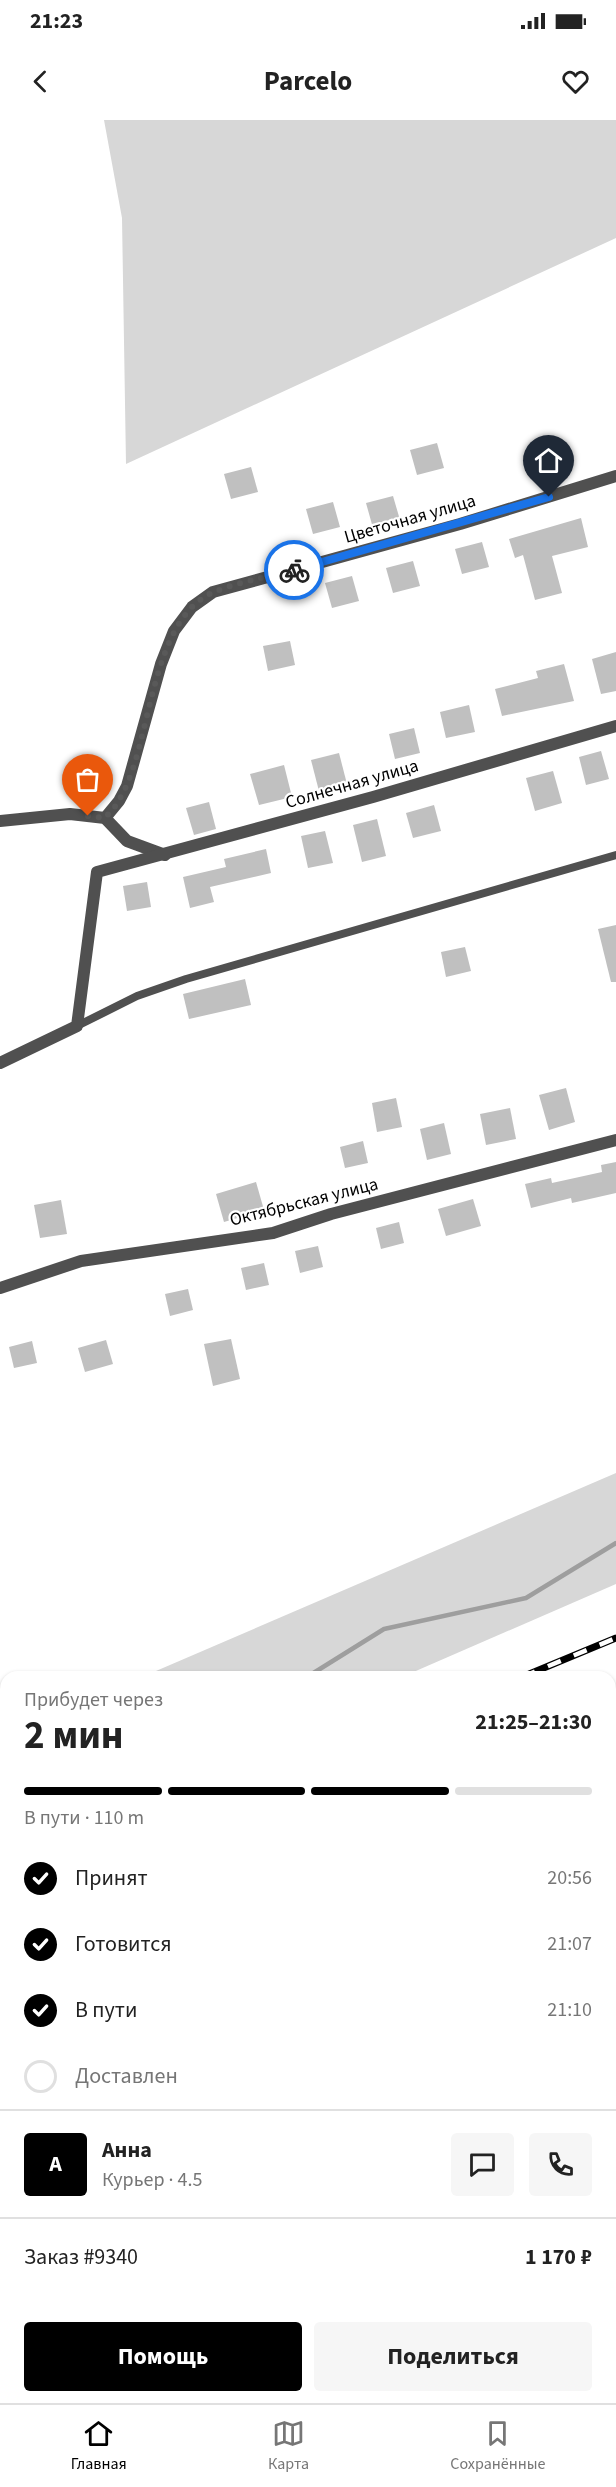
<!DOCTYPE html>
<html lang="ru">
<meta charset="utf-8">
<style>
body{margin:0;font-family:"Source Sans 3",sans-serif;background:#f6f6f6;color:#222;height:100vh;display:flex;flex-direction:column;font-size:22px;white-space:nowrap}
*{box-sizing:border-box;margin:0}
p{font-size:20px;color:#767676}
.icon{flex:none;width:33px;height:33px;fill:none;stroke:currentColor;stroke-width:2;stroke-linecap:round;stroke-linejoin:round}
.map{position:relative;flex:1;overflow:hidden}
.details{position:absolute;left:0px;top:1551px;width:616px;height:732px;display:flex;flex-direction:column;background:#fff;border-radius:18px 18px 0 0;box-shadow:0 2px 4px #0004}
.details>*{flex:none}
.pin{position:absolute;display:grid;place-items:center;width:51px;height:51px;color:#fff;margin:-62px -26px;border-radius:50% 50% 50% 0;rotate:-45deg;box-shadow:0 0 6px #0007}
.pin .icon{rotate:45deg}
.courier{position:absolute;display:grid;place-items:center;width:60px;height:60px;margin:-30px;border:4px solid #1a73e8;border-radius:50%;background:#fff;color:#222;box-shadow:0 2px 8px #0007}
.headline em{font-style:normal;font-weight:700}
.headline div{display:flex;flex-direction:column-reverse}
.headline{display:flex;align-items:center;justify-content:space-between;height:102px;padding:0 24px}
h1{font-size:39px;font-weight:700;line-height:45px}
.bar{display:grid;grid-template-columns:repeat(4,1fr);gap:9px 6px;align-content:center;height:72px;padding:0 24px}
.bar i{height:8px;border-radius:4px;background:#e0e0e0}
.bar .active{background:#000}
.bar p{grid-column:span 4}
.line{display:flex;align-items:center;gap:15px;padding:0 24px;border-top:2px solid #e0e0e0}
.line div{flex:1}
.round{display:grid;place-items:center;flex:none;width:63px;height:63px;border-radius:6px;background:#f6f6f6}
ol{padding:0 24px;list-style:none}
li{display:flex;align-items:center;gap:18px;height:66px}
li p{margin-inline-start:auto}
li .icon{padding:6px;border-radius:50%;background:#000;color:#fff;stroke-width:4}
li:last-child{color:#767676}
li i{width:33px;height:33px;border:3px solid #e0e0e0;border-radius:50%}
.primary-button{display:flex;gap:12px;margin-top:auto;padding:12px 24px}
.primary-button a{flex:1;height:69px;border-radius:6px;background:#000;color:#fff;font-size:24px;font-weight:700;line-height:69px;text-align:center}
.primary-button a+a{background:#f6f6f6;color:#222}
.status{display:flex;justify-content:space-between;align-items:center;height:42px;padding:0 30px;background:#fff;direction:ltr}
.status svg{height:16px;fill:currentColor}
header{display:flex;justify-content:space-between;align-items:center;height:78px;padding:0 24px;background:#fff;font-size:27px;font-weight:700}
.menu{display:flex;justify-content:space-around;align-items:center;height:84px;border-top:2px solid #e0e0e0;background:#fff;font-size:16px;color:#767676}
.menu a{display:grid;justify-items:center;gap:3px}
.menu .active{color:#000}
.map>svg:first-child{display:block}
.green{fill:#d7d7d7}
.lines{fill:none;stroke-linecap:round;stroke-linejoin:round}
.stream{stroke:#9e9e9e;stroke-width:4.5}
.building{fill:#c0c0c0}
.path{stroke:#727272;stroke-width:3;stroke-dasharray:1.5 3;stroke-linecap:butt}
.service{stroke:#505050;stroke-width:8}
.minor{stroke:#505050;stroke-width:12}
.tertiary{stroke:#505050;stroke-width:12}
.rail-casing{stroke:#000;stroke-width:7}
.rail{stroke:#fff;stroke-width:4.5;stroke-dasharray:14;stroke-linecap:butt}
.done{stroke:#595959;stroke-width:6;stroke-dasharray:0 10.8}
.route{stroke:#1a73e8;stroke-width:8}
.labels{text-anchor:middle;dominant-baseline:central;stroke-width:4.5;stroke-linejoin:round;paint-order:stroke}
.street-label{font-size:18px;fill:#000;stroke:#fff}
</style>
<div class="status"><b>21:23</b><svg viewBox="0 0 49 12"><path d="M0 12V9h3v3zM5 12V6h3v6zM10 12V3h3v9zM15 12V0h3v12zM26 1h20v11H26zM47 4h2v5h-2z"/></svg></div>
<header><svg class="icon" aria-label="back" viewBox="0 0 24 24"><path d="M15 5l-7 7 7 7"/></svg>Parcelo<svg class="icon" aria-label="heart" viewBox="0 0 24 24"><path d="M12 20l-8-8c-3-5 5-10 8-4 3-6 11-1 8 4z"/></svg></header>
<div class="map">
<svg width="616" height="2283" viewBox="0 0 616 2283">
<rect width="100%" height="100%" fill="#fff"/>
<g class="green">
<polygon points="104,0 616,0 616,118 126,344 122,98"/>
<polygon points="616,1353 616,1464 402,1557 142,1557"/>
<polygon points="616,1699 616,2283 464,2283 462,2277 610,2277 610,1701"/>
<polygon points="6,1917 6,2277 342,2277 344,2283 0,2283 0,1919"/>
</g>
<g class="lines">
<g class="stream">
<polyline points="307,1557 384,1509 526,1478 616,1423"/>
<polyline points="0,1645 6,1647"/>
<polyline points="428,2277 430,2283"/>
</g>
</g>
<g class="building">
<polygon points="437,323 444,348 417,355 410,330"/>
<polygon points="561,332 568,358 546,364 539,338"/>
<polygon points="251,347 258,372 231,379 224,354"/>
<polygon points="393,376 400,400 373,408 366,383"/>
<polygon points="333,382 340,407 313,414 306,389"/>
<polygon points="581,398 588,427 552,436 562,473 535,480 523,435 515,438 509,419"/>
<polygon points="482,422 489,447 462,454 455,429"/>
<polygon points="413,441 420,466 393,473 386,448"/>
<polygon points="352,456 359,481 332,488 325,463"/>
<polygon points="290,521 295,545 268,551 263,526"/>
<polygon points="616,532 616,571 601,574 592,539"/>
<polygon points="564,544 574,581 502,596 495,569 538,558 536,551"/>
<polygon points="469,585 475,612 446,618 440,592"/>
<polygon points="414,608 420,633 395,639 389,614"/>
<polygon points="601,631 609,659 586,665 579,637"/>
<polygon points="339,633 348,668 320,675 311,640"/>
<polygon points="284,645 292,677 259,685 250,654"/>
<polygon points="553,651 562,683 535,691 526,658"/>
<polygon points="209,682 216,709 194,715 186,688"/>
<polygon points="434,685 441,711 413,718 406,693"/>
<polygon points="377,699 386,736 362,742 353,705"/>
<polygon points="325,711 333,743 308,748 301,716"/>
<polygon points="266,729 271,753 210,767 214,782 190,788 183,757 226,747 224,739"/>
<polygon points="147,762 151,787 127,791 123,766"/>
<polygon points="616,805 616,862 611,862 598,809"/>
<polygon points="465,827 471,851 446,857 441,832"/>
<polygon points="245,859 251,885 189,899 183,874"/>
<polygon points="566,968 575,1002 549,1010 539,975"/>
<polygon points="396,978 402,1007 377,1012 372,983"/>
<polygon points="510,988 516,1019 486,1025 480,994"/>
<polygon points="444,1003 451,1034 427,1040 420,1009"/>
<polygon points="363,1021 368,1043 345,1048 340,1027"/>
<polygon points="616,1042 616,1073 572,1083 571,1078 531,1088 525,1064 551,1058 552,1063 602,1052 601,1045"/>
<polygon points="256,1062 264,1090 224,1102 216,1074"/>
<polygon points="473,1079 481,1106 446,1116 438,1089"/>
<polygon points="61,1080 67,1114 40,1118 34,1085"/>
<polygon points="399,1102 404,1123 381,1129 376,1108"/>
<polygon points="318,1126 323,1147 300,1153 295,1131"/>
<polygon points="264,1143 269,1165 246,1170 241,1148"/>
<polygon points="188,1169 193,1190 170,1196 165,1174"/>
<polygon points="231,1219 240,1259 213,1266 204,1224"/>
<polygon points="106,1220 113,1244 85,1252 78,1228"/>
<polygon points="32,1221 37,1243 14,1248 9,1227"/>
</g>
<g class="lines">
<g class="path">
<polyline points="610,2218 616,2229"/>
<polyline points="391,2277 393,2283"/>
</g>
<polyline class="service" points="77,906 137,876 186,859 616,735"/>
<g class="minor">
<polyline points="105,698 119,681 127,666 161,544 174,511 192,487 213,472 460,404 616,356"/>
<polyline points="0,701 70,694 105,698 127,721 165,735"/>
<polyline points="0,943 77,906 97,752 373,677 616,606"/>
<polyline points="0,1168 81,1141 273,1113 331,1094 616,1020"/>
</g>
<g class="tertiary">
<polyline points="610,1635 616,1632"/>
<polyline points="0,1870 6,1868"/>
</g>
<g class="rail-casing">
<g id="rail">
<polyline points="522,1557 616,1518"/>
<polyline points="0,1776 6,1774"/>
</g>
</g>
<use href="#rail" class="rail"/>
</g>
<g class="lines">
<path class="done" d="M88,696L105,698C110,692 116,687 119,680C153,625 148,500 214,472C238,462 268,457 294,450"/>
<polyline class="route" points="294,450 549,377"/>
</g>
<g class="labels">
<g class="street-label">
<text transform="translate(410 399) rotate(-16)">Цветочная улица</text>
<text transform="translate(352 664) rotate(-16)">Солнечная улица</text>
<text transform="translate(304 1082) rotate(-14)">Октябрьская улица</text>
</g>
</g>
</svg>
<div class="pin" style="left:88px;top:696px;background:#ea580c"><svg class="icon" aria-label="bag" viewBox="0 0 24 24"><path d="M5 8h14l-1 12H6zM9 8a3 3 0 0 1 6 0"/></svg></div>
<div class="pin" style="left:549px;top:377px;background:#1f2937"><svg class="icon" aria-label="home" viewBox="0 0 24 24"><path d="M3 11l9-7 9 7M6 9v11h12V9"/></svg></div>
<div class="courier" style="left:294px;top:450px"><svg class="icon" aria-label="bike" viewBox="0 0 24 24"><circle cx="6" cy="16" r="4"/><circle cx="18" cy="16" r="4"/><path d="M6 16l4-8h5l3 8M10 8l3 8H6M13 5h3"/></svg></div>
<section class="details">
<div class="headline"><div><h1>2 мин</h1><p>Прибудет через</p></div><em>21:25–21:30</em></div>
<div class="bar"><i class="active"></i><i class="active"></i><i class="active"></i><i></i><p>В пути · 110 m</p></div>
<ol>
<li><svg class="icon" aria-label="check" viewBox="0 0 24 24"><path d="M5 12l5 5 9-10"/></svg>Принят<p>20:56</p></li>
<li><svg class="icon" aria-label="check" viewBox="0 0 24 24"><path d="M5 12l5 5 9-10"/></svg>Готовится<p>21:07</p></li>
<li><svg class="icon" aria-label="check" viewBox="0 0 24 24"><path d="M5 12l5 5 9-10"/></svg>В пути<p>21:10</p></li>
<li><i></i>Доставлен</li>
</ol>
<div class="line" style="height:108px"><b class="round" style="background:#000;color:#fff">А</b><div><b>Анна</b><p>Курьер · 4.5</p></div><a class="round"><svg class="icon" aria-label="chat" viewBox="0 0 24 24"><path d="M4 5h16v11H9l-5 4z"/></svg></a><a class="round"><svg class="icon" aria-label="phone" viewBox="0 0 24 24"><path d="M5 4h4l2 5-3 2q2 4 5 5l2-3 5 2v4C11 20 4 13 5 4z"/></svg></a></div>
<div class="line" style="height:78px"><div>Заказ #9340</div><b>1 170 ₽</b></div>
<div class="primary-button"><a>Помощь</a><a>Поделиться</a></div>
</section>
</div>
<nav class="menu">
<a class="active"><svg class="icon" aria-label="home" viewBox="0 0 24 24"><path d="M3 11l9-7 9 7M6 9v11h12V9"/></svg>Главная</a>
<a><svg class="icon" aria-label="map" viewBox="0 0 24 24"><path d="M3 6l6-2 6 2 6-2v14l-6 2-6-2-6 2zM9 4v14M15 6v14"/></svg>Карта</a>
<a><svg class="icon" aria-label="saved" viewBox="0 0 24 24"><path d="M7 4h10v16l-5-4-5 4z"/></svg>Сохранённые</a>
</nav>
